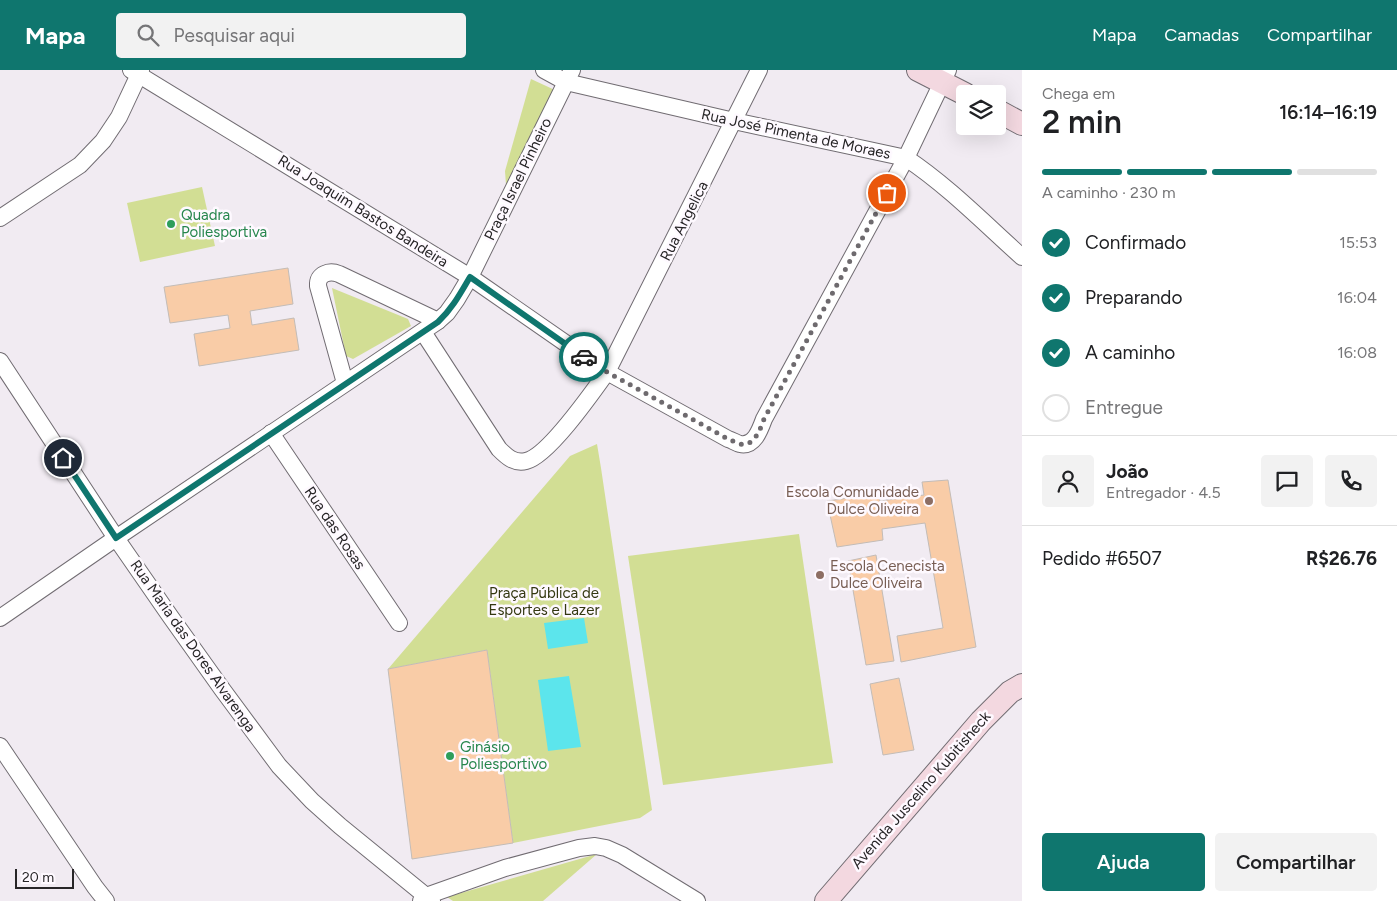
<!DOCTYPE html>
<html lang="pt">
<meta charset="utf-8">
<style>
body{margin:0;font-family:Figtree,sans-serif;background:#f2f2f2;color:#202124;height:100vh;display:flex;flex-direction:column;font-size:19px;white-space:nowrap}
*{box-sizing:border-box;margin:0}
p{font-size:16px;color:#757577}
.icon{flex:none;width:28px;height:28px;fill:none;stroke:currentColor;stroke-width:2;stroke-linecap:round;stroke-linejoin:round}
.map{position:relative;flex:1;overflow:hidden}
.side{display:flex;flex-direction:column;background:#fff;width:375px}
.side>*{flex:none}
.buttons{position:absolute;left:956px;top:15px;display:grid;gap:10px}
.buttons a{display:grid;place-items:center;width:50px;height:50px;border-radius:5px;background:#fff;box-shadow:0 5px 20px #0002;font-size:25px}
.scale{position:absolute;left:15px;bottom:12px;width:59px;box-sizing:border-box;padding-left:5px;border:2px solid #272527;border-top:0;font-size:14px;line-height:18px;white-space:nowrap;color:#272527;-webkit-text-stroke:4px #fef9ff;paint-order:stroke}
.pin{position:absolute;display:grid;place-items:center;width:42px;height:42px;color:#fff;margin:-21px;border:2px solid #fff;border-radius:50%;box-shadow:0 1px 5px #0007}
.courier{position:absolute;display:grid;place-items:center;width:50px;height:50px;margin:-25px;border:4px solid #0f766e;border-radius:50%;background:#fff;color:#222;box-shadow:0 1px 6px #0007}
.head em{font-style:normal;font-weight:600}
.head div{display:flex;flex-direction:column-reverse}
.head{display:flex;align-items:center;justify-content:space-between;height:85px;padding:0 20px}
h1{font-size:32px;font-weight:600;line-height:38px}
.bar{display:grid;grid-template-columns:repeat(4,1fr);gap:8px 5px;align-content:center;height:60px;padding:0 20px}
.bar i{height:6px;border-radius:4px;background:#e0e0e0}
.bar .active{background:#0f766e}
.bar p{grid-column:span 4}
.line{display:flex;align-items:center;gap:12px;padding:0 20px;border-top:1px solid #e0e0e0}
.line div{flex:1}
.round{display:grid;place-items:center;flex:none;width:52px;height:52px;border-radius:5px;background:#f2f2f2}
ol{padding:0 20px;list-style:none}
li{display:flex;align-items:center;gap:15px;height:55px}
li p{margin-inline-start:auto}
li .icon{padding:5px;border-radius:50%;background:#0f766e;color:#fff;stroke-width:4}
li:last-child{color:#757577}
li i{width:28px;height:28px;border:2px solid #e0e0e0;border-radius:50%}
.button{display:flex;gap:10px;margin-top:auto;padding:10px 20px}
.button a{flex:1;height:58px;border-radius:5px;background:#0f766e;color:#fff;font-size:20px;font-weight:600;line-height:58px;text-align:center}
.button a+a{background:#f2f2f2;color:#202124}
header{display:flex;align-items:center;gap:30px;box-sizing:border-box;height:70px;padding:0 25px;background:#0f766e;color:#fff}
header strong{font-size:24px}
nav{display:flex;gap:28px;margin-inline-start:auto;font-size:18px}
.search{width:350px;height:45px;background:#f2f2f2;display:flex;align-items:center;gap:12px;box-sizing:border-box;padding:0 18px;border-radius:5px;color:#757577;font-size:19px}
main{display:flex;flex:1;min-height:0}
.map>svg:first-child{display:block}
.green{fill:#d2de94}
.water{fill:#5ce5ec}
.building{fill:#f9cca7;stroke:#c3bcb7}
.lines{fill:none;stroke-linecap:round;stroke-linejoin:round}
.street-casing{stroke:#716c72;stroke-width:18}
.secondary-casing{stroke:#716c72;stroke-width:24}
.street{stroke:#fff;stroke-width:16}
.secondary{stroke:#f3d8e0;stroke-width:22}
.done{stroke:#6e6a6e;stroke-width:5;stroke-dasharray:0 9}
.route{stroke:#0f766e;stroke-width:6}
.leisure-dot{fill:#2e9e5b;stroke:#fef9ff;stroke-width:2}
.education-dot{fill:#8d6e63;stroke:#fef9ff;stroke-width:2}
.labels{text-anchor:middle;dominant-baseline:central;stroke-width:5;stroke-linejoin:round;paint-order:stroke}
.street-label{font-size:15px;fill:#272527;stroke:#fef9ff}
.leisure-label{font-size:15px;fill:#27864d;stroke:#fef9ff;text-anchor:start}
.education-label{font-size:15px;fill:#785e54;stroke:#fef9ff;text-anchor:end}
.park-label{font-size:15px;fill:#343811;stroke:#fef9ff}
</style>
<header>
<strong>Mapa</strong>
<div class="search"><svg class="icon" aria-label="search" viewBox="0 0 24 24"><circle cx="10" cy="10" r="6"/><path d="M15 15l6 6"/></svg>Pesquisar aqui</div>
<nav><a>Mapa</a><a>Camadas</a><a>Compartilhar</a></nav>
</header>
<main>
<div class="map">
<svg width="1022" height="831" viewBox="0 0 1022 831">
<rect width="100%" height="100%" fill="#f1ebf2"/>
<g class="green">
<polygon points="531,9 557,21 506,115 505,101"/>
<polygon points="202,117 215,176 140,192 127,133"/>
<polygon points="332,218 408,249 411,256 353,289 346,286"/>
<polygon points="597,374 601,398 652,740 640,748 513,773 487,580 388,599 570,386"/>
<polygon points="799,464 833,693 663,715 628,486"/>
<polygon points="597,784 543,831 453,831 447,827"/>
</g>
<g class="water">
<polygon points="584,548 588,573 548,579 544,553"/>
<polygon points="569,606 581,677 548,681 538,610"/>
</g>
<g class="building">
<polygon points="288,198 293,234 250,241 252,255 294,248 299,280 199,296 194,264 230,258 228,245 170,253 164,217"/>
<polygon points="948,410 976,577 901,592 897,566 943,558 925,453 882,459 883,470 837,477 827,431 878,424 880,431 924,425 922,412"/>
<polygon points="876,485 894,591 866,595 848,491"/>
<polygon points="487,580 513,773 412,789 388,599"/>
<polygon points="899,608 914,680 883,685 870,614"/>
</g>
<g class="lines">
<g class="street-casing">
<g id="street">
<path d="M131,0L470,207L607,302L728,369C732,370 736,373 740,374C754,377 760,360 764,349L906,88L948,0"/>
<path d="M544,0L566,12L734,51L906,88C948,116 984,153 1022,187"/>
<polyline points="0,148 80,95 103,71 119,47 141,0"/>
<path d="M423,262L499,379C506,386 514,394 526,391C548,386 592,323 607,302L759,0"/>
<polyline points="0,291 116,468 170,546 222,619 279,696 312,731 340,756 432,831"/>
<path d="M345,313L318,216C317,204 329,200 339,204L438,251"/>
<polyline points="271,363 399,553"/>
<polyline points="0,548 116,468 438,251 447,243 457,229 470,207 572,0"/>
<polyline points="0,676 95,817 106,831"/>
<polyline points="421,831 426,826 505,798 579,778 595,776 606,778 622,785 697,831"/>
</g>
</g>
<g class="secondary-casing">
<g id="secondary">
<polyline points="918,0 965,24"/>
<polyline points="998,41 1022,54"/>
<polyline points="826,831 981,651 1010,622 1022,615"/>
</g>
</g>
<use href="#street" class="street"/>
<use href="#secondary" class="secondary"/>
</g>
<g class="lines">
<path class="done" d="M584,287L607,302L728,369C732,370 736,373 740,374C754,377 760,360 764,349L887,123"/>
<path class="route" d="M63,388L116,468L438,252C452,239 460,224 470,207L584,287"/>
</g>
<g class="leisure-dot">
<circle cx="171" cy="154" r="5"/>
<circle cx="450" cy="686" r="5"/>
</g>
<g class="education-dot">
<circle cx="929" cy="431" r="5"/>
<circle cx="820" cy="505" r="5"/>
</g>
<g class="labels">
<g class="street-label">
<text transform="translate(796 64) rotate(12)">Rua José Pimenta de Moraes</text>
<text transform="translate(518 109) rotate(-64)">Praça Israel Pinheiro</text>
<text transform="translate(363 141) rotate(32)">Rua Joaquim Bastos Bandeira</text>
<text transform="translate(684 151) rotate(-63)">Rua Angelica</text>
<text transform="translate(335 458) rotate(56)">Rua das Rosas</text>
<text transform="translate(193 576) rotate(55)">Rua Maria das Dores Alvarenga</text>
<text transform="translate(921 720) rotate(-49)">Avenida Juscelino Kubitisheck</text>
</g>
<g class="leisure-label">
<text x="181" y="145">Quadra<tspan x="181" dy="17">Poliesportiva</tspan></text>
<text x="460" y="677">Ginásio<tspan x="460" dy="17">Poliesportivo</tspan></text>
</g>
<g class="education-label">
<text x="919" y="422">Escola Comunidade<tspan x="919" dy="17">Dulce Oliveira</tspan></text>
<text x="830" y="496" text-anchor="start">Escola Cenecista<tspan x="830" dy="17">Dulce Oliveira</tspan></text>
</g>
<g class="park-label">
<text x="544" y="523">Praça Pública de<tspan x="544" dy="17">Esportes e Lazer</tspan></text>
</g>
</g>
</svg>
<div class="buttons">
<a><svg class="icon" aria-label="layers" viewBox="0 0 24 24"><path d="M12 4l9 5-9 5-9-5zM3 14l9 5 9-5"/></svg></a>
</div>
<div class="scale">20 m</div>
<div class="pin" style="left:887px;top:123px;background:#ea580c"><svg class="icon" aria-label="bag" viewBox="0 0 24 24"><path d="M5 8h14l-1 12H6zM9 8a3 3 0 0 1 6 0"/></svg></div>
<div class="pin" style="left:63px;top:388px;background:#1f2937"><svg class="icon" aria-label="home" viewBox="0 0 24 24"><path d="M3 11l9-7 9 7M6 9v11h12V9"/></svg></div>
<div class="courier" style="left:584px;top:287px"><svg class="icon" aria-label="car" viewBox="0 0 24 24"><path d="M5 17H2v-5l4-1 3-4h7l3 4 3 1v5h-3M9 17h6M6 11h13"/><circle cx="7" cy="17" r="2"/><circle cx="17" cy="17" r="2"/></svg></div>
</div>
<section class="side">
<div class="head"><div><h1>2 min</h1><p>Chega em</p></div><em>16:14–16:19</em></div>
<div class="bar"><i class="active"></i><i class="active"></i><i class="active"></i><i></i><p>A caminho · 230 m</p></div>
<ol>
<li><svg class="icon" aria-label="check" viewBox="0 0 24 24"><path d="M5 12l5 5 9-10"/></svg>Confirmado<p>15:53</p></li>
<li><svg class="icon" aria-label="check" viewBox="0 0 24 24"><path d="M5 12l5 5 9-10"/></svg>Preparando<p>16:04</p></li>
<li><svg class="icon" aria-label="check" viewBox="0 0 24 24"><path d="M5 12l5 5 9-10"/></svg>A caminho<p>16:08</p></li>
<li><i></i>Entregue</li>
</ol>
<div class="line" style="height:90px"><a class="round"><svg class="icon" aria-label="person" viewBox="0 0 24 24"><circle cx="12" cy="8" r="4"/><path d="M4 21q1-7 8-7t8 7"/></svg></a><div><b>João</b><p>Entregador · 4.5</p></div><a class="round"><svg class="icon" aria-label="chat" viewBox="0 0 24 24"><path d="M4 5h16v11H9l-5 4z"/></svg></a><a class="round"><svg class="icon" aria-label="phone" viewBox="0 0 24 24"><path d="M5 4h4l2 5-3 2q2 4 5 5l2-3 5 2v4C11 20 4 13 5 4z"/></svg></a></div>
<div class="line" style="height:65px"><div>Pedido #6507</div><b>R$26.76</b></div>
<div class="button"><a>Ajuda</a><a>Compartilhar</a></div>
</section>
</main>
